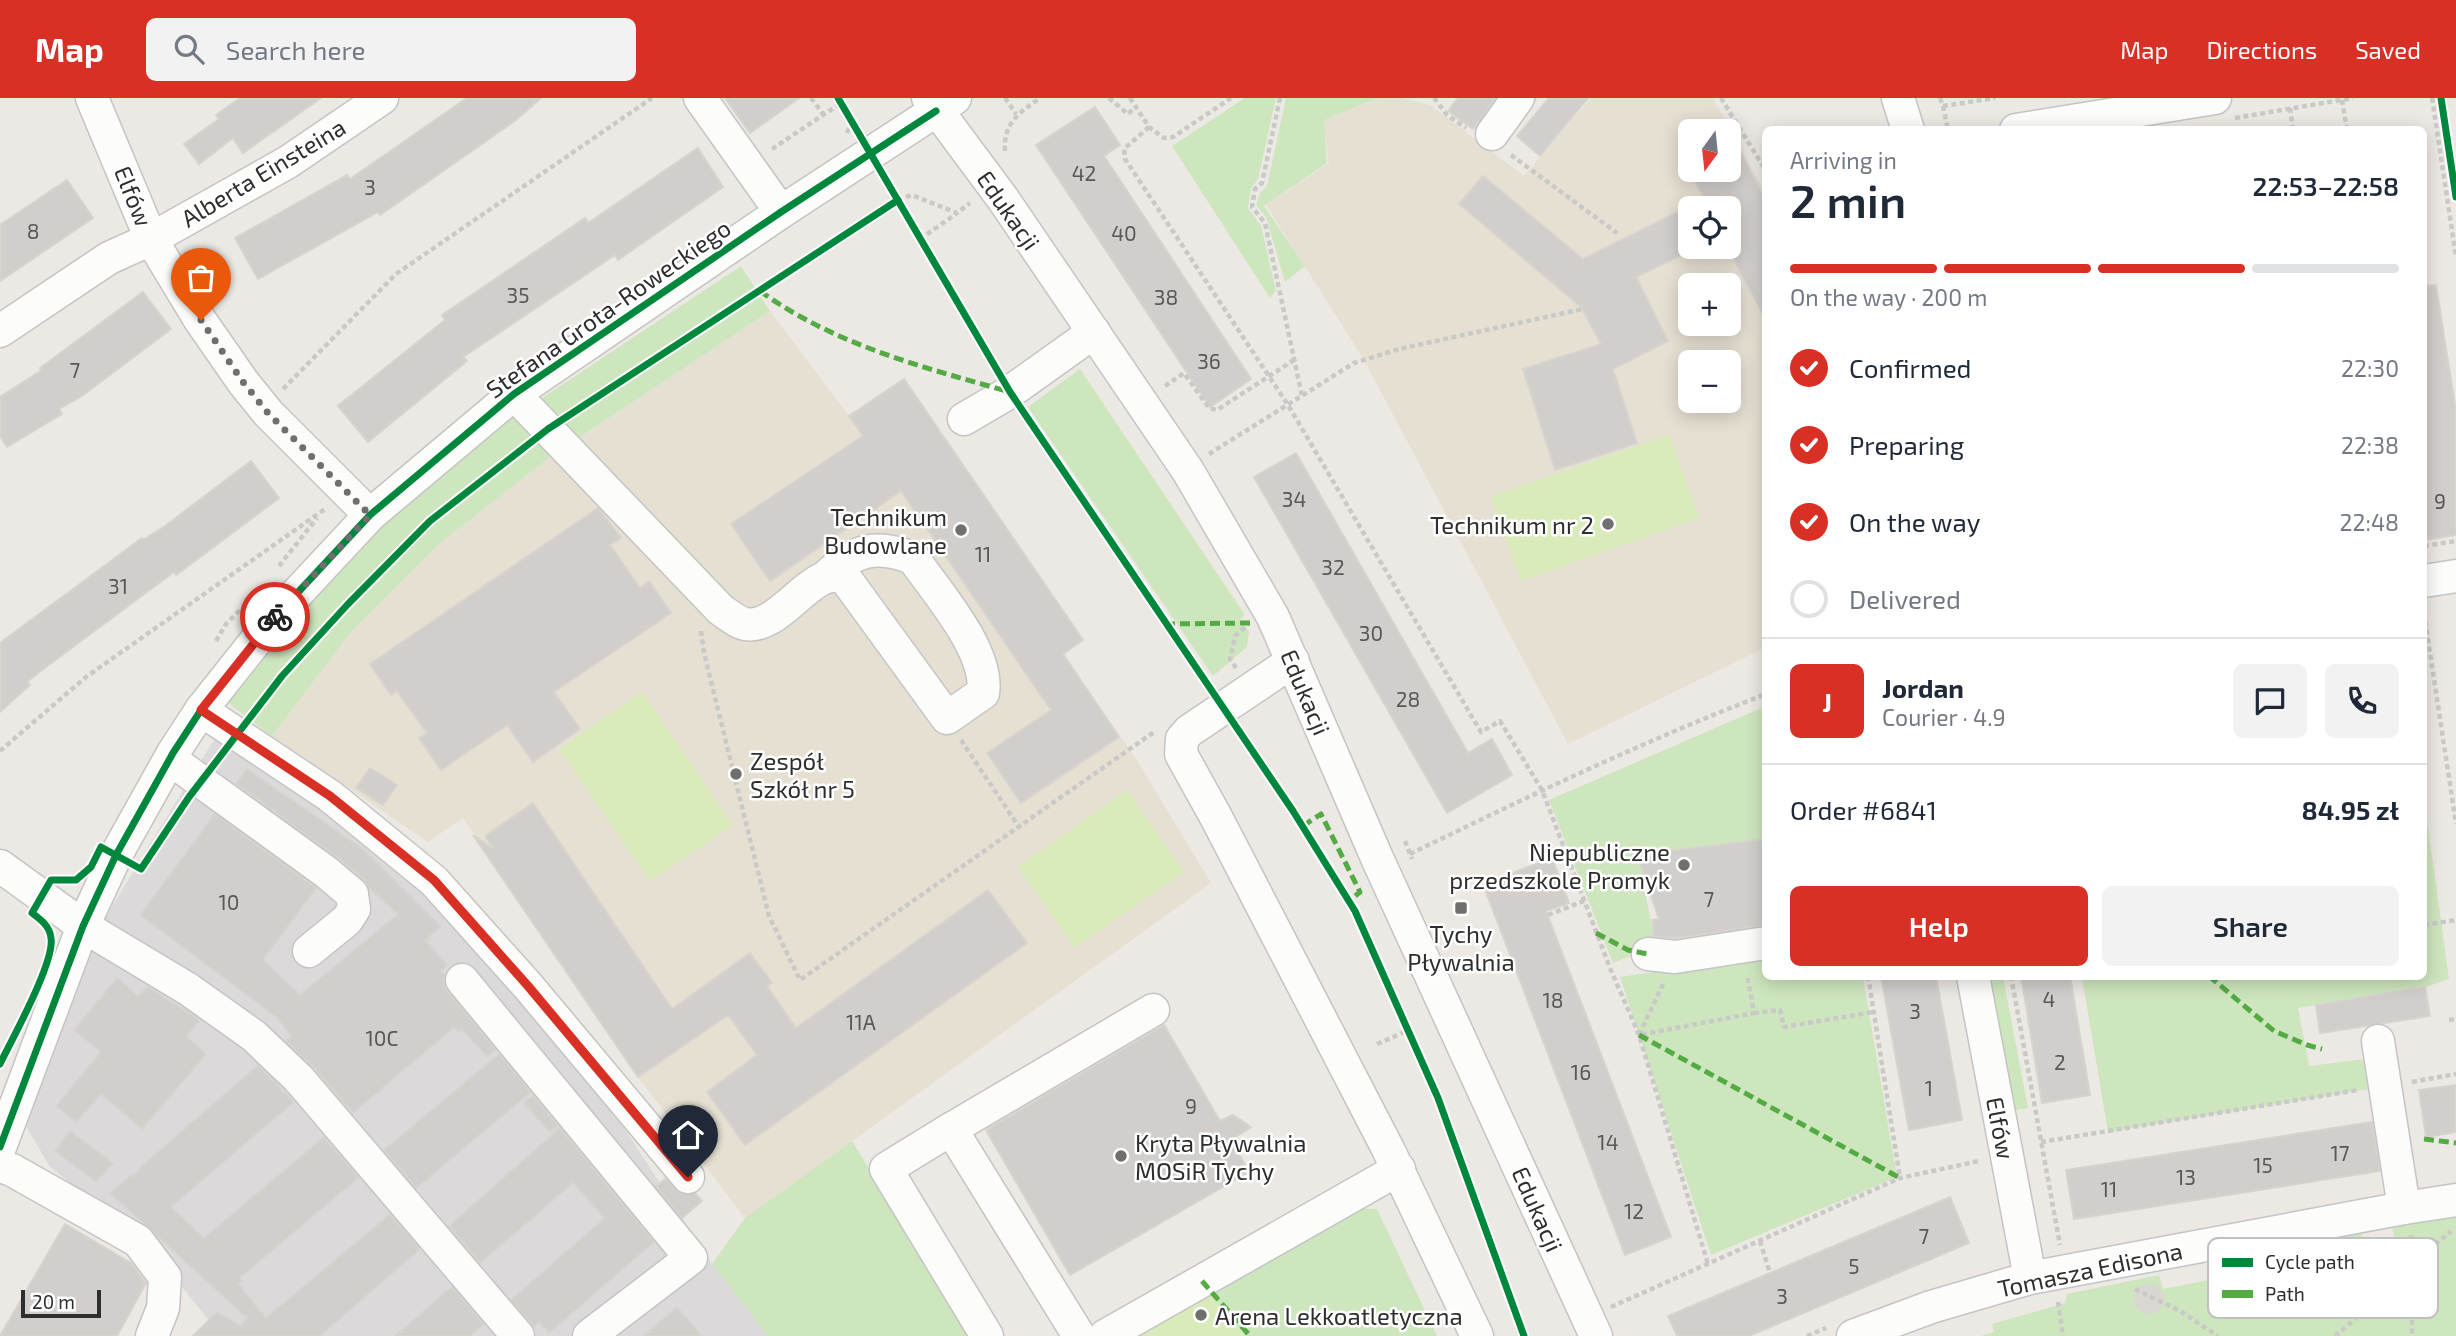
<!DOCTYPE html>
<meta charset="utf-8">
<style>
body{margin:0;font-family:"Exo 2",sans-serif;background:#f2f2f3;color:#1f2937;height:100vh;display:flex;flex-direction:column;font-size:26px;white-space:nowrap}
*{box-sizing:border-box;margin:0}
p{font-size:23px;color:#747a83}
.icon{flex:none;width:38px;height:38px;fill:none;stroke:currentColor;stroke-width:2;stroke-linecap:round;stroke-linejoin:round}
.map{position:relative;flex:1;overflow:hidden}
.sheet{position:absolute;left:1762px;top:28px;width:665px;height:854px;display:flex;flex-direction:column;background:#fff;border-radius:10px;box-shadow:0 4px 18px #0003}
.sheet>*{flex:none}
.needle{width:46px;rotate:195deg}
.fabs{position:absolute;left:1678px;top:21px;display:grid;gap:14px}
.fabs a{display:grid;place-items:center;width:63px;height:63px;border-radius:10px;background:#fff;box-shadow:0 4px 18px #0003;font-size:35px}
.scale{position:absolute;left:21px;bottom:18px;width:80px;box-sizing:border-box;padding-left:7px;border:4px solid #2e2e2e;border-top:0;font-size:19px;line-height:24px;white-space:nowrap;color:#2e2e2e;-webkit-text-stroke:5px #fff;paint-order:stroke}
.pin{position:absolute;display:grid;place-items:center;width:60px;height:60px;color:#fff;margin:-72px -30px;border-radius:50% 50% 50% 0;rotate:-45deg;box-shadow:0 0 7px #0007}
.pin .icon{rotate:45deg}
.courier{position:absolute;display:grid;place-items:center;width:70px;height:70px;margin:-35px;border:5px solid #d93025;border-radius:50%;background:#fff;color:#222;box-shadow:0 2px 9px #0007}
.headline em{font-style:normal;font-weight:600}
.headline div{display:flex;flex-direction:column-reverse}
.headline{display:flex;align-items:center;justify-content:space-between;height:119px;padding:0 28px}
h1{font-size:46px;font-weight:600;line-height:52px}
.bar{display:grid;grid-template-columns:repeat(4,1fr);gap:10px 7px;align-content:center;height:84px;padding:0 28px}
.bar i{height:9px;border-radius:5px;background:#e0e1e3}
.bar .active{background:#d93025}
.bar p{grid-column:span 4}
.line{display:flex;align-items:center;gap:18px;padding:0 28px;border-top:2px solid #e0e1e3}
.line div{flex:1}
.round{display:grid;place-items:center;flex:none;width:74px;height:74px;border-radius:10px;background:#f2f2f3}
ol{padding:0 28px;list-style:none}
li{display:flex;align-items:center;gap:21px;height:77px}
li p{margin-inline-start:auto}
li .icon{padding:7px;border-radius:50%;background:#d93025;color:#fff;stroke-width:4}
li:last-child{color:#747a83}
li i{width:38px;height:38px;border:4px solid #e0e1e3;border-radius:50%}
.primary-button{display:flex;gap:14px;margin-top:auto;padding:14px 28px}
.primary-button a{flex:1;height:80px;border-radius:10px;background:#d93025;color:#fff;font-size:28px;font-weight:600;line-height:80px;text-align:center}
.primary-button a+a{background:#f2f2f3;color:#1f2937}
header{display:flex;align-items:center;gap:42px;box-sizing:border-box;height:98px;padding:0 35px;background:#d93025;color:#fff}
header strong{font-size:33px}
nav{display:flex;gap:38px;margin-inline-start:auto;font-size:24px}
.search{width:490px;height:63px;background:#f2f2f3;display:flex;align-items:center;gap:18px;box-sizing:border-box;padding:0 24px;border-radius:10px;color:#747a83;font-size:26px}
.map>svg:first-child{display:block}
.industrial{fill:#dcd9db}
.education{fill:#e6e0d3;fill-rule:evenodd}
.green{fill:#cee6be}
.pitch{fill:#d9eabb}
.plaza{fill:#dad6d2}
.building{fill:#d1cecb;stroke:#d7d4d0;stroke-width:2}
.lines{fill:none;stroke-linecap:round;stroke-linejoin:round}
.minor-casing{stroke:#c5c4c5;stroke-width:35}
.path{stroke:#c9c9c8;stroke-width:4.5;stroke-dasharray:5 3.5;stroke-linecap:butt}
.minor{stroke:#fcfcfb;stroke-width:32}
.quiet{stroke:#54ab44;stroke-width:5;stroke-dasharray:10 5;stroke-linecap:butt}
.cycleway-casing{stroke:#fff;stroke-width:11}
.cycleway{stroke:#00873e;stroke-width:7}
.done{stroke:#706f6e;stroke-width:7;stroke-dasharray:0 12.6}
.route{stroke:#d93025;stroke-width:9}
.poi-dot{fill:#706f6e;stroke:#fff;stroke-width:2.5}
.labels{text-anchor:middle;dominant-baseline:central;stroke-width:5;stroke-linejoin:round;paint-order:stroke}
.number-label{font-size:21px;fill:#585857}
.street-label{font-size:24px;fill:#2e2e2e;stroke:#fff}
.poi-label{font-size:24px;fill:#2e2e2e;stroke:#fff;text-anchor:end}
.key{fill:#fff;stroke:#c0c0c0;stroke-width:2}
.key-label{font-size:19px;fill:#2e2e2e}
</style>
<header>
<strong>Map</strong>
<div class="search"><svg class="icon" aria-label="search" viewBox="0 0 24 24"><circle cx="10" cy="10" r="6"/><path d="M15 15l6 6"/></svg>Search here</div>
<nav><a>Map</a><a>Directions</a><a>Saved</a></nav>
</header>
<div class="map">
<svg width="2456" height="1238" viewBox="0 0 2456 1238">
<rect width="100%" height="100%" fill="#ece8e4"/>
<polygon class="industrial" points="228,619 492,825 712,1166 768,1238 198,1238 208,1221 147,1146 50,1069 23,1023 89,846"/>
<g class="education">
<path d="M1378,0H1402L1430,7L1524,78L1591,0H1713L1766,95V549L1568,646L1364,262L1266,107L1329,65L1323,22ZM1690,33H1729V72H1690ZM1690,110H1729V149H1690ZM1690,187H1729V226H1690ZM1690,264H1729V303H1690Z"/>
<polygon points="770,213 849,318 904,281 1083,542 1063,557 1135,659 1211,785 745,1120 638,979 463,720 428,744 272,638 351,534 439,446 550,359"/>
</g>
<g class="green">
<polygon points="1245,0 1276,0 1258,81 1251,91 1248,110 1261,128 1276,193 1270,200 1172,48"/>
<polygon points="1286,0 1377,0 1324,22 1327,65 1264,108 1305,168 1285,184 1266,119 1256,107 1260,95 1267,88"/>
<polygon points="741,168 770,213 550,359 439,446 351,534 272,638 227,604 303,511 382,428 465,355 518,316"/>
<polygon points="1080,271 1245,517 1240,521 1249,534 1247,549 1213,578 1028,309"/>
<polygon points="1766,608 1766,740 1667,754 1640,763 1655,848 1613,865 1549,702"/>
<polygon points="2428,729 2449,881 2425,889 2298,910 2309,968 2365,961 2369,991 2108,1034 2082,879 2424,878 2424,730"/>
<polygon points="1766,858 1766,878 1863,879 1897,1079 1711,1157 1620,879"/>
<polygon points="1987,879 2003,879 2028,1010 2012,1013"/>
<polygon points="852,1043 972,1238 768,1238 712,1166 745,1120"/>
<polygon points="1349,1110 1377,1111 1437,1238 1139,1238"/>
<polygon points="2456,1117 2456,1238 1981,1238 1994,1234 1992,1226 2065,1205 2067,1196 2159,1177 2163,1191 2234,1177 2231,1156 2361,1133 2363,1145 2395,1141 2392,1128"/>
</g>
<g class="pitch">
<polygon points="1669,336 1699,420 1521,483 1491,399"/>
<polygon points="642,594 733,727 650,783 559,651"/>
<polygon points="1127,692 1184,774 1075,850 1018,769"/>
<polygon points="1209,1195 1246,1238 1139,1238"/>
</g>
<circle class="plaza" cx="2149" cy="1201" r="15"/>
<g class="building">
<polygon points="240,0 321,0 243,55 233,40 199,66 184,46 219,21 216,17"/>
<polygon points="467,0 541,0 516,22 380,117 378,114 258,181 235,140 347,77 350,81"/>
<polygon points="725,0 799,0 750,35"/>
<polygon points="1458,0 1495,0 1473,31 1448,13"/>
<polygon points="1549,0 1588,0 1540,58 1517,38"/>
<polygon points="1095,9 1120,47 1104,58 1251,281 1210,309 1036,47"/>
<polygon points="698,50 723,89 618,162 615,157 463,259 467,263 368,344 338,308 445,222 442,217 585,120 588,125"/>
<polygon points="1742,57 1766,103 1766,223 1728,149 1729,110 1690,110 1690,149 1698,149 1636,179 1668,243 1613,271 1637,345 1555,372 1523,271 1601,246 1581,209 1459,106 1483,78 1583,161 1704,101 1694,80 1711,72 1729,72 1729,63"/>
<polygon points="67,82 93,120 0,183 0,127"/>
<polygon points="2436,187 2456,314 2456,437 2424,442 2424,188"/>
<polygon points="143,194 171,231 82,298 59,311 62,316 7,349 0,338 0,299 42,272 40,270"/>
<polygon points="904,281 1083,542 1063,556 1119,639 1021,705 987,655 1051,612 901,393 770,483 731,426 863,338 849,318"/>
<polygon points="1296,355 1468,655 1492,641 1512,677 1447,715 1254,379"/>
<polygon points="251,363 279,400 176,477 174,474 46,569 27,584 30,587 0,614 0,545 142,440 143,442 165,428"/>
<polygon points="598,410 621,440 610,447 640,490 649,483 671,515 554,594 580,631 533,664 507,627 441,672 419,640 427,635 397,593 391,597 370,566"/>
<polygon points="370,670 397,687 383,707 356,690"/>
<polygon points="247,671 363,751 441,829 425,842 447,867 441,873 445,877 444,886 448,894 496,952 487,959 462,931 459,934 454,929 353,1015 313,969 286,943 292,938 275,918 140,817 215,716 316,790 263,862 300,897 398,816 368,789 364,782 338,760 236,686"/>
<polygon points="533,705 672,911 750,855 772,885 767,888 796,930 988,792 1027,845 745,1047 707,994 757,957 728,917 638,979 473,737 493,750 485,738"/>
<polygon points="1766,741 1766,827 1675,840 1654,838 1652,822 1659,821 1639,763 1669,753"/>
<polygon points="1552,760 1569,805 1546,813 1671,1139 1625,1157 1483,786"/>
<polygon points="1881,878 1936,878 1962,1022 1909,1032"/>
<polygon points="2021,878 2070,878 2090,997 2042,1005"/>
<polygon points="117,880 138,898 148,889 200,922 186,938 206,956 142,1031 101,996 76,1024 56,1008 101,954 74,932"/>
<polygon points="2425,889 2430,918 2320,935 2316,907"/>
<polygon points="1164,927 1220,1023 1233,1017 1251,1029 1231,1042 1249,1074 1070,1177 986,1032"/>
<polygon points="499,956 531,994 416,1090 384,1052"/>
<polygon points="258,967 294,1004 171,1109 204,1140 324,1039 359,1079 240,1180 242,1183 238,1186 266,1220 390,1116 420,1151 320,1238 193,1238 217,1214 241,1228 247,1220 110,1095 131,1077 133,1079 142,1068"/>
<polygon points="2456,987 2456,1034 2426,1039 2419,992"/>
<polygon points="533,997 558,1027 550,1034 524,1005"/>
<polygon points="2372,1024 2380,1073 2074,1121 2066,1072"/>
<polygon points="560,1030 654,1144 549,1235 539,1224 534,1229 511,1202 605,1120 573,1085 480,1165 449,1128"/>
<polygon points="70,1033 113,1065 96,1084 55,1053"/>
<polygon points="665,1081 681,1096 695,1095 702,1103 682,1120 656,1089"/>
<polygon points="1950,1099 1969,1145 1749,1238 1677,1238 1668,1218"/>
<polygon points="65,1126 131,1165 146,1185 117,1238 0,1238"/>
<polygon points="452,1189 484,1226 470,1238 395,1238"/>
<polygon points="677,1209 702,1238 643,1238"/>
</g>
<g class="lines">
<g class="minor-casing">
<g id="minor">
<polyline points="92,0 151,141 200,222 243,284 268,315 370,417"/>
<polyline points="700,0 781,114"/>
<polyline points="928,0 1003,101 1188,373 1273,519 1377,760 1596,1238"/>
<polyline points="1898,0 1908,32"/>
<polyline points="2016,32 2215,0"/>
<polyline points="1492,36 1518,0"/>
<polyline points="0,233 109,160 151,141 288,64 382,0"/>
<path d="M514,296L721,512C729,517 736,524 745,526C781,533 813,464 845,480L947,620L983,595C990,554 936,493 913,460C877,446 856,451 828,477"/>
<polyline points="964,321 1010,294 1094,234"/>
<polyline points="2424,483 2456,478"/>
<polyline points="1293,563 1189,633 1182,641 1181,656 1216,719 1388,1051 1477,1238"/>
<polyline points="201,612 330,698 434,783 528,888 688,1079"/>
<polyline points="170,661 326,774 352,796 354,811 347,822 309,853"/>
<polyline points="0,768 83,828 188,891 254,938 299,981 518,1238"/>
<polyline points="1648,856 1675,859 1766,845"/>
<polyline points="1973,878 2030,1180"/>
<polyline points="462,882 691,1160 589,1238"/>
<polyline points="2378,943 2404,1110"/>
<polyline points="951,1031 1153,912"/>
<polyline points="0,1049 83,828 116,757 173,655 201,612 274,520 370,417 514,296 781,114 955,0"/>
<polyline points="0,1068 12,1072 138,1143 165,1179 163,1210 152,1238"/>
<polyline points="987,1238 886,1071 951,1031 1079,1238"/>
<polyline points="1105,1238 1399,1071"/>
<polyline points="1853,1238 1931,1209 2030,1180 2404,1110 2456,1102"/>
</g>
</g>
<g class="path">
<polyline points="811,0 823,16"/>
<polyline points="1005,0 1016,16"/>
<polyline points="1109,0 1128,16 1136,9"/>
<polyline points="1130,0 1149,29 1164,40 1173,39 1231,0"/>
<polyline points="1280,0 1262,85 1255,91 1252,109 1265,125 1302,298"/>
<polyline points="1434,0 1447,17 1466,30"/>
<polyline points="1721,0 1766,73"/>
<polyline points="1940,0 1943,8 1995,0"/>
<polyline points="2432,0 2456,159"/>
<polyline points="2342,2 2347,32"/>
<polyline points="1943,8 1948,32"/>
<polyline points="2290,10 2293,32"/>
<polyline points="2235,20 2353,0"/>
<polyline points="1149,29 1124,51 1125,61 1288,307 1481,634 1500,623 1542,692 1610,870 1639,937 1708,1166"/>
<polyline points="847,35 852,23"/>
<polyline points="772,51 841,5"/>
<path d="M1005,53C1003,25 1019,15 1040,0"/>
<polyline points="1511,57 1617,135"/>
<polyline points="898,102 912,97 957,115 970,105"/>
<polyline points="920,141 956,116"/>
<polyline points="1165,288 1184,275 1209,310 1217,312 1294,262"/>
<polyline points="283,291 396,176 652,0"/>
<polyline points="1209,356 1354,265 1399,251 1583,211"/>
<polyline points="2424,448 2456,443"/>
<polyline points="279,468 317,420"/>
<polyline points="2424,515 2456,726"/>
<polyline points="701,533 704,555 769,818 800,882 1154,634"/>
<polyline points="216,543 226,526 243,509"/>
<polyline points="1236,570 1230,561 1235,538 1248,527"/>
<polyline points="961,642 1019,729"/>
<polyline points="0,653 86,579 325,411"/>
<polyline points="1405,743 1412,761"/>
<path d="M1410,756C1527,699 1644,643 1766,596"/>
<polyline points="1548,817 1584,803"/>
<polyline points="2424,827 2456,822"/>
<polyline points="1868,878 1900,1080"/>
<polyline points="2011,878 2060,1147"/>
<polyline points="1663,886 1639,937 1754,915 1747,877"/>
<polyline points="1754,915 1780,912 1784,929 1873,914"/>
<polyline points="2449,922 2456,921"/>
<polyline points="1377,946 1409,932"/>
<polyline points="2412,984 2456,976"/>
<polyline points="2041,1044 2358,992"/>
<polyline points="2411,1137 2412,1238"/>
<polyline points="1760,1143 1770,1175"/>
<polyline points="2135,1191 2180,1213 2218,1238"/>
<polyline points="2058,1204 2063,1238"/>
<polyline points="1611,1209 1900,1080 1979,1063"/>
<polyline points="1807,1238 1826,1230"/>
<path d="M2335,1238C2362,1217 2383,1191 2408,1168C2422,1156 2437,1146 2451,1133"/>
</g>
<use href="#minor" class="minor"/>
<g class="quiet">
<path d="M760,193C835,247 922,269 1010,294"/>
<polyline points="1165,526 1250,525"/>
<polyline points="1303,728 1321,716 1360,794 1349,803"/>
<polyline points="1596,835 1628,852 1648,856"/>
<polyline points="2209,878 2274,933 2307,947 2322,951"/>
<polyline points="1639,937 1900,1080"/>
<polyline points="2424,1041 2456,1045"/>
<polyline points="1202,1183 1250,1238"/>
</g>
<g class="cycleway-casing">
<g id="cycleway">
<polyline points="838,0 1010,294 1293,713 1355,813 1438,1000 1524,1238"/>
<polyline points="2441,0 2456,99"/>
<path d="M0,966C12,941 55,864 51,840C50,828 40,821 32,815L51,782H76L91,769L101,749L141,771L189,699L282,578L348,506L430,423L548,331L898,102"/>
<polyline points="0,1049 83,828 116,757 173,655 201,612 274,520 370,417 514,296 781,114 936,13"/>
</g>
</g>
<use href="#cycleway" class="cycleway"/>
</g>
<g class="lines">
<polyline class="done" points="201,222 243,284 268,315 370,417 275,519"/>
<polyline class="route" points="275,519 201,612 330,698 434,782 528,888 688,1079"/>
</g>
<g class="poi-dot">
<circle cx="1608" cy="426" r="7"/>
<circle cx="961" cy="432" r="7"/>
<circle cx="736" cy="676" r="7"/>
<circle cx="1684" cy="767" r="7"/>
<rect x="1454" y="803" width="14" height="14" rx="3.5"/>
<circle cx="1121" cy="1058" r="7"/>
<circle cx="1201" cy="1217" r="7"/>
</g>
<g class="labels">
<g class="number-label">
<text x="1084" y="74">42</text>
<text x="370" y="88">3</text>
<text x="33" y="132">8</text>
<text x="1124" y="134">40</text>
<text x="518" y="196">35</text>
<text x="1166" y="198">38</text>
<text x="1209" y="262">36</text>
<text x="75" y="271">7</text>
<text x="1294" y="400">34</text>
<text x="2440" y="402">9</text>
<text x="983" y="455">11</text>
<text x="1333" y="468">32</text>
<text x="118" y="487">31</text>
<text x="1371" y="534">30</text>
<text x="1408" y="600">28</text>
<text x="1709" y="800">7</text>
<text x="229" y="803">10</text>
<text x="2049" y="900">4</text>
<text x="1553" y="901">18</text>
<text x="1915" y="912">3</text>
<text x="861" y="923">11A</text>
<text x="382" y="939">10C</text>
<text x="2060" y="963">2</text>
<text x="1581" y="973">16</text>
<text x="1929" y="989">1</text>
<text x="1191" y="1007">9</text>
<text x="1608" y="1043">14</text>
<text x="2340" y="1054">17</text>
<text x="2263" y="1066">15</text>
<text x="2186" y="1078">13</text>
<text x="2109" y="1090">11</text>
<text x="1634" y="1112">12</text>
<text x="1924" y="1137">7</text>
<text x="1854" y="1167">5</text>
<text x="1782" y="1197">3</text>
</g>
<g class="street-label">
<text transform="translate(263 74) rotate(-31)">Alberta Einsteina</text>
<text transform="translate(134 98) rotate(68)">Elfów</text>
<text transform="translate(1009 112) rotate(55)">Edukacji</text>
<text transform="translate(608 210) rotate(-35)">Stefana Grota-Roweckiego</text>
<text transform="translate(1306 594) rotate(67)">Edukacji</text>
<text transform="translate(2001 1030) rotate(79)">Elfów</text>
<text transform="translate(1538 1111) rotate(66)">Edukacji</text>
<text transform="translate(2090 1171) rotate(-12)">Tomasza Edisona</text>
</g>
<g class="poi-label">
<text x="947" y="418">Technikum<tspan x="947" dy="28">Budowlane</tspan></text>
<text x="1594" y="426">Technikum nr 2</text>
<text x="750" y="662" text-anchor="start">Zespół<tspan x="750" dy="28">Szkół nr 5</tspan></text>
<text x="1670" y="753">Niepubliczne<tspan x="1670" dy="28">przedszkole Promyk</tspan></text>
<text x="1461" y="835" text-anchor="middle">Tychy<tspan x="1461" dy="28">Pływalnia</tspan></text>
<text x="1135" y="1044" text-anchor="start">Kryta Pływalnia<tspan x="1135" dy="28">MOSiR Tychy</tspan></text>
<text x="1215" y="1217" text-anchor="start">Arena Lekkoatletyczna</text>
</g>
</g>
<rect x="2208" y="1140" width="230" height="80" rx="10" class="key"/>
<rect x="2222" y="1160" width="31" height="9" fill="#00873e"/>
<rect x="2222" y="1192" width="31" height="8" fill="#54ab44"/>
<g class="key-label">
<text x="2265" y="1171">Cycle path</text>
<text x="2265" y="1203">Path</text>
</g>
</svg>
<div class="fabs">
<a><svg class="needle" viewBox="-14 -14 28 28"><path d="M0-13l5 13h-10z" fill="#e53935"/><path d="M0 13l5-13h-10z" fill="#747a83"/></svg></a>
<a><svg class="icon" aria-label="locate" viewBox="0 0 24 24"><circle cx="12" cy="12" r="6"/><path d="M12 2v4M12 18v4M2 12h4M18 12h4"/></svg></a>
<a>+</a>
<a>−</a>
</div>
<div class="scale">20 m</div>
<div class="pin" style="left:201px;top:222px;background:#ea580c"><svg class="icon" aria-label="bag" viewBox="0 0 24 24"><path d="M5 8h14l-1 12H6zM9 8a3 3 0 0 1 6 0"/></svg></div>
<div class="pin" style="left:688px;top:1079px;background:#1f2937"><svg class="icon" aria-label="home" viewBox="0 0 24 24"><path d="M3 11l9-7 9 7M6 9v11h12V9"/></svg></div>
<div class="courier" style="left:275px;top:519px"><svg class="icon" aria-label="bike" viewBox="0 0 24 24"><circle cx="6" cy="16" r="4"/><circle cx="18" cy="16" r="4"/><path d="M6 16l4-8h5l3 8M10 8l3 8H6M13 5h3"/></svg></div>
<section class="sheet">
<div class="headline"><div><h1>2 min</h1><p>Arriving in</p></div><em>22:53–22:58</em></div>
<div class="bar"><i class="active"></i><i class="active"></i><i class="active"></i><i></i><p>On the way · 200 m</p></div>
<ol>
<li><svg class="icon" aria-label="check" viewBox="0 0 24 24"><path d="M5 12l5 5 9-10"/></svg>Confirmed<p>22:30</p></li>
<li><svg class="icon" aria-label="check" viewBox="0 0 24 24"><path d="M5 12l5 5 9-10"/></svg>Preparing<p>22:38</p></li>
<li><svg class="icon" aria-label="check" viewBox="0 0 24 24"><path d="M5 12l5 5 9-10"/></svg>On the way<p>22:48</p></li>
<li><i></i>Delivered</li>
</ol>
<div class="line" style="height:126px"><b class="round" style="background:#d93025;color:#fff">J</b><div><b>Jordan</b><p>Courier · 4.9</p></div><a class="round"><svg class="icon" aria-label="chat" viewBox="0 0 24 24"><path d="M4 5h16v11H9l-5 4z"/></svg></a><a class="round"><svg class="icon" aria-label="phone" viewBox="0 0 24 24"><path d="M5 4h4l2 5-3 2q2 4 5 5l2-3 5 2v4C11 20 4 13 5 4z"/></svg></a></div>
<div class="line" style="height:91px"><div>Order #6841</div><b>84.95 zł</b></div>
<div class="primary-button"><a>Help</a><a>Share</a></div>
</section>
</div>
